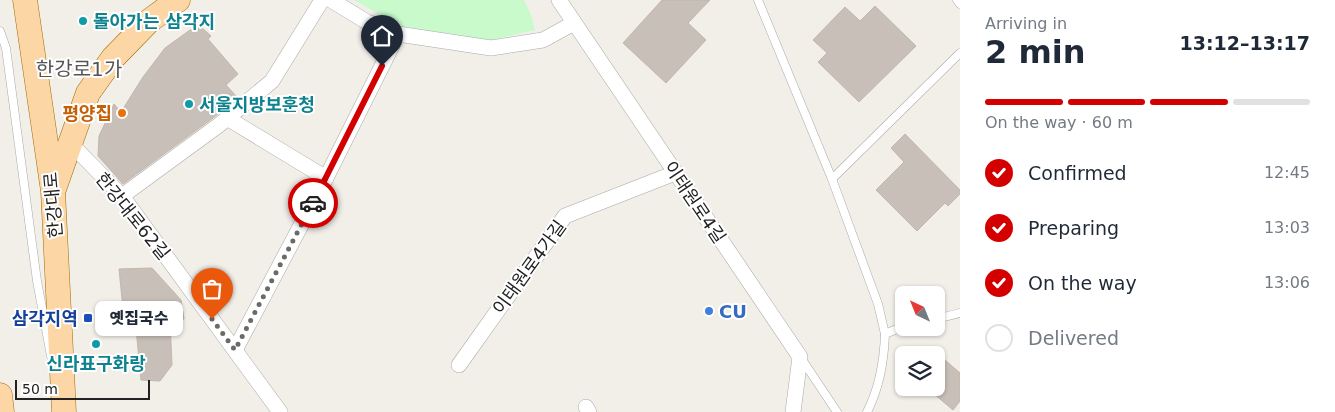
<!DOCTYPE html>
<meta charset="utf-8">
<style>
body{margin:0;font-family:"DejaVu Sans","Noto Sans KR",sans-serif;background:#f2f2f3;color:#1f2937;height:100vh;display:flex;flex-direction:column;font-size:19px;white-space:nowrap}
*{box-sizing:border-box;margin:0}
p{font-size:16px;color:#747a83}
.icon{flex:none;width:28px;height:28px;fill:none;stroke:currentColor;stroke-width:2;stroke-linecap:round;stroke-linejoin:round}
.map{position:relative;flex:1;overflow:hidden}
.drawer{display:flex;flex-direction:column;background:#fff;width:375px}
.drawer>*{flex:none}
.needle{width:32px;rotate:317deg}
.buttons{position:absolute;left:895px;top:286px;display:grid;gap:10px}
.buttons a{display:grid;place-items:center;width:50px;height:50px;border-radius:8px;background:#fff;box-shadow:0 1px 4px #0004;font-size:25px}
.scale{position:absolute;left:15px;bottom:12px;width:135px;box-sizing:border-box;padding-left:5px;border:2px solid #222;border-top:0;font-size:14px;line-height:18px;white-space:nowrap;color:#222;-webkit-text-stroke:4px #fff;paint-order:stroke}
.pin{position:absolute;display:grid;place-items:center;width:42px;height:42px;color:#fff;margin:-51px -21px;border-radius:50% 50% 50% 0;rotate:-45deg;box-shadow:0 0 5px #0007}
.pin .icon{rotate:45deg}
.courier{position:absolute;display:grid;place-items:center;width:50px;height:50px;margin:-25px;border:4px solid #d40000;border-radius:50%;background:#fff;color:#222;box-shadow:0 1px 6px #0007}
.bubble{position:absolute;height:35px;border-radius:8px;background:#fff;box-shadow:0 1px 4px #0004;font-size:16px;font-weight:800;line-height:35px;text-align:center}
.overview em{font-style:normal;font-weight:800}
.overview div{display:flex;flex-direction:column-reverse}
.overview{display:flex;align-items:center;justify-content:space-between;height:85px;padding:0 25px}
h1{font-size:32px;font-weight:800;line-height:38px}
.bar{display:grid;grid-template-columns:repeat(4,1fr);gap:8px 5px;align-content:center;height:60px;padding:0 25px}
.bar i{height:6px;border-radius:4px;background:#e0e1e3}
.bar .selected{background:#d40000}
.bar p{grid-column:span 4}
ol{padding:0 25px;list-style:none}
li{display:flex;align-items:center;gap:15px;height:55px}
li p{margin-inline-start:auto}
li .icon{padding:5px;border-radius:50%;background:#d40000;color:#fff;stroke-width:4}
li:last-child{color:#747a83}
li i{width:28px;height:28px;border:2px solid #e0e1e3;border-radius:50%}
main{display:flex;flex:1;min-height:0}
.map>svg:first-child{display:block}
.park{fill:#c8facc}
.building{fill:#c7bfb8;stroke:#c4b6ab}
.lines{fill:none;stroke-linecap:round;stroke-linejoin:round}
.service-casing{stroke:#a9a9a9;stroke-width:9}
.minor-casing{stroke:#a9a9a9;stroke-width:16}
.primary-casing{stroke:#a06b00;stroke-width:25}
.service{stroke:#fff;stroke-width:8}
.minor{stroke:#fff;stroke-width:15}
.primary{stroke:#fcd6a4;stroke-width:24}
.done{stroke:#6b6a68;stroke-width:5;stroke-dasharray:0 9}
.route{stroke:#d40000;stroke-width:6}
.culture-dot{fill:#0f9aa8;stroke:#fff;stroke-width:2}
.food-dot{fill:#e8710a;stroke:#fff;stroke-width:2}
.shop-dot{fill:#3f7fe0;stroke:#fff;stroke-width:2}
.transit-dot{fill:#1a4fb4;stroke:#fff;stroke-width:2}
.labels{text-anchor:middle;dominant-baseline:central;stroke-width:4;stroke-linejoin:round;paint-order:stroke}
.culture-label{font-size:18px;font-weight:bold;fill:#0d838f;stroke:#fff;text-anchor:start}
.food-label{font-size:18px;font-weight:bold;fill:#c56008;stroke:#fff;text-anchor:end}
.street-label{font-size:18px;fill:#222;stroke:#fff}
.shop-label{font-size:18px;font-weight:bold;fill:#366cbe;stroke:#fff;text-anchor:start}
.transit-label{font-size:18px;font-weight:bold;fill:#164399;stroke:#fff;text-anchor:end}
.quarter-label{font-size:20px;fill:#555;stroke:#fff}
</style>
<main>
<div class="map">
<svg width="960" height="412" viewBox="0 0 960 412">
<rect width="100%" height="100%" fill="#f2efe9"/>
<polygon class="park" points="354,0 524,0 531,15 535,30 491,40 400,26"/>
<g class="building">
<polygon points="662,0 710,0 688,23 706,40 666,83 623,43"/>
<polygon points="875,6 916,46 859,102 818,62 827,53 813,40 845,7 860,21"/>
<polygon points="201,27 211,36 208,39 238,74 226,85 237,97 213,118 123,184 98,156 99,136 114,104 121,112 143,77 165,48 190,30"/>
<polygon points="905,134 960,190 960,194 948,206 945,203 917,231 876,190 904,162 891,148"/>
<polygon points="152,268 181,300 184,319 170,321 172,365 160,381 141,380 135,318 124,319 119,269"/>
<polygon points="945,360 960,373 960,401 953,410 934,394 943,384 936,379 936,370"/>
</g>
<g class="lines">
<g class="service-casing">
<g id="service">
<polyline points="758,0 832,179 878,304 885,334"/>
<polyline points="957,0 960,4"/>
<polyline points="0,31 6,48 37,281 51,356"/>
<polyline points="832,179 960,53"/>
<polyline points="936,319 960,313"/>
<polyline points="801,358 837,412"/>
<path d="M867,412C880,387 884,361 885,334L904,326"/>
</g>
</g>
<g class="minor-casing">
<g id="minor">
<polyline points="331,0 367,22 398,34 491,48 543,40 574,23"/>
<polyline points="559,0 800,357 793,412"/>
<polyline points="227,118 326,178"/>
<polyline points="71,144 122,196 280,412"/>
<polyline points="122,196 219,125 272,81 322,0"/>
<polyline points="235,350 326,178 398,34"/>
<polyline points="459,365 565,216 675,173"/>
<polyline points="586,407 589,412"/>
</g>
</g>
<g class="primary-casing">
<g id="primary">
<polyline points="25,0 53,191 64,412"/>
<polyline points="54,189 88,93 113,58 149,21 178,0"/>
<polyline points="0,395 2,412"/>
</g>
</g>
<use href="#service" class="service"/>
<use href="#minor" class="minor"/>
<use href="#primary" class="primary"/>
</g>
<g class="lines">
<polyline class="done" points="212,319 235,350 313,203"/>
<polyline class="route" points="313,203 382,66"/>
</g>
<g class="culture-dot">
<circle cx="83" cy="21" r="5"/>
<circle cx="189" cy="104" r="5"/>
<circle cx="96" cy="344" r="5"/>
</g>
<circle class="food-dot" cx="122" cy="113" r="5"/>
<circle class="shop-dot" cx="709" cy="311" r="5"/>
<rect class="transit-dot" x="83" y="313" width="10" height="10" rx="2.5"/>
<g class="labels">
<g class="culture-label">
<text x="93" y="21">돌아가는 삼각지</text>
<text x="199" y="104">서울지방보훈청</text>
<text x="96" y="363" text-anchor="middle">신라표구화랑</text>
</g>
<g class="food-label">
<text x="112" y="113">평양집</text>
</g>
<g class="street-label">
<text transform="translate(695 202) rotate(56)">이태원로4길</text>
<text transform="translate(53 205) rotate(-95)">한강대로</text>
<text transform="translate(133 216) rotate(51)">한강대로62길</text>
<text transform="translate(529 267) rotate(-54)">이태원로4가길</text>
</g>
<g class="shop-label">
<text x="719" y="311">CU</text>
</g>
<g class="transit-label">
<text x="78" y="318">삼각지역</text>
</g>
<g class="quarter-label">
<text x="79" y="69">한강로1가</text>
</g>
</g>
</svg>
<div class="buttons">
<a><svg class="needle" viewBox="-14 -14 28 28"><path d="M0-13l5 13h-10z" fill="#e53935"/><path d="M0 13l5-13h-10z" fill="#747a83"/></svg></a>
<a><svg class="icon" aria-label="layers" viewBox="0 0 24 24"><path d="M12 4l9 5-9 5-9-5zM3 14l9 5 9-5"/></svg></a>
</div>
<div class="scale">50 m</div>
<div class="pin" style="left:212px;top:319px;background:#ea580c"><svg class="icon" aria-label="bag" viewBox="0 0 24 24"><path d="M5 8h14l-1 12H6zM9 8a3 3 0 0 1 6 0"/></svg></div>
<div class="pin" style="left:382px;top:66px;background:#1f2937"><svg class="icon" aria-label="home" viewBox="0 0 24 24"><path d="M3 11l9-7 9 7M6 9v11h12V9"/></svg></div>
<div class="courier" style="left:313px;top:203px"><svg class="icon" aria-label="car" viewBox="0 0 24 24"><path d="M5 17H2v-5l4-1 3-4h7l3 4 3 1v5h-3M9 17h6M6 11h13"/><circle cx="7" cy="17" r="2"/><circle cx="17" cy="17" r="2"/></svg></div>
<div class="bubble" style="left:95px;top:301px;width:88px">옛집국수</div>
</div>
<section class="drawer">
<div class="overview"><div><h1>2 min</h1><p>Arriving in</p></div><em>13:12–13:17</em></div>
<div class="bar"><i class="selected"></i><i class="selected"></i><i class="selected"></i><i></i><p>On the way · 60 m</p></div>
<ol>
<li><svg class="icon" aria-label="check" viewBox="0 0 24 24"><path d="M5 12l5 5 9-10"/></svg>Confirmed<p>12:45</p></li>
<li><svg class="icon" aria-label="check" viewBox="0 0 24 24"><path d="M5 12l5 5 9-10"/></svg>Preparing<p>13:03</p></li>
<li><svg class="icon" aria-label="check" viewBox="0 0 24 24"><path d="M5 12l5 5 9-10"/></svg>On the way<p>13:06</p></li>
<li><i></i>Delivered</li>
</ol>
</section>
</main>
